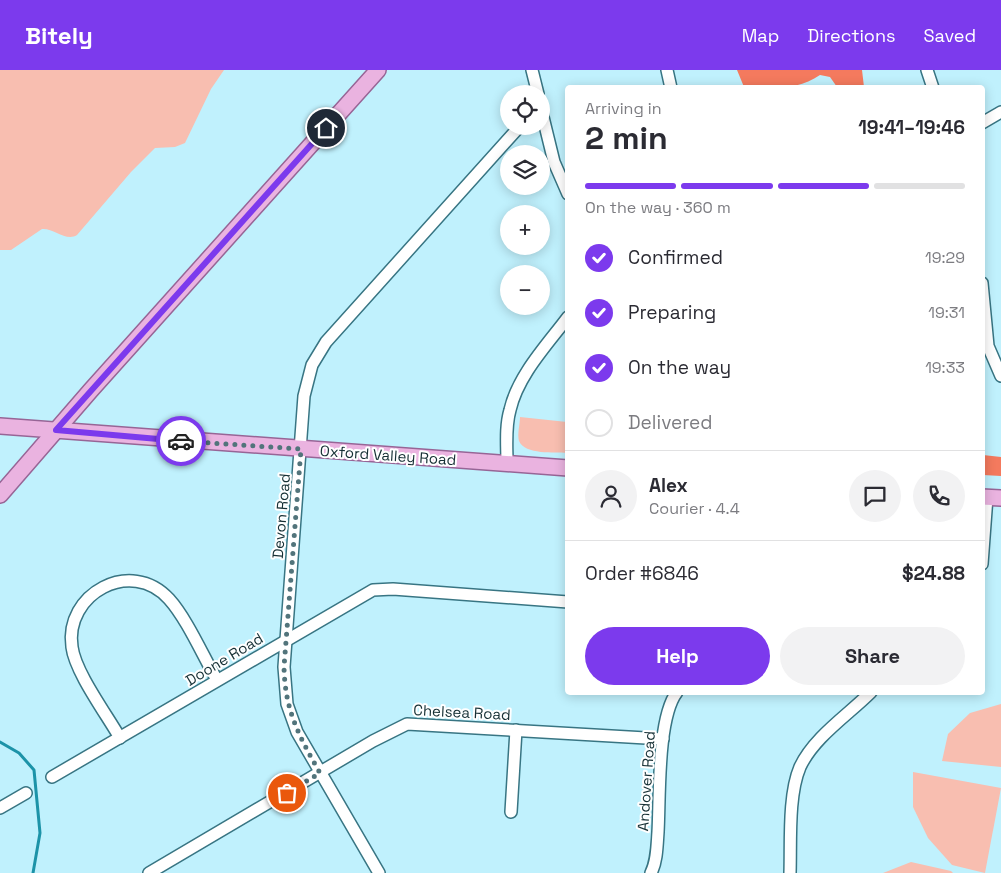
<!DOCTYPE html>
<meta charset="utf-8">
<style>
body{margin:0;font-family:"Space Grotesk",sans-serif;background:#f2f2f3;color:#2b2b33;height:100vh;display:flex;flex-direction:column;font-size:19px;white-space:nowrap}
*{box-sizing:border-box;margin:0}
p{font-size:16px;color:#7c7c81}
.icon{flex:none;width:28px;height:28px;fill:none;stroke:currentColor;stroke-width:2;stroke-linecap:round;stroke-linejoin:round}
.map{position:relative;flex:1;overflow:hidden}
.panel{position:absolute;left:565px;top:15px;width:420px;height:610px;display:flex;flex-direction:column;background:#fff;border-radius:5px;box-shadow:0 2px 12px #0003}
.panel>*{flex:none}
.controls{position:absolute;left:500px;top:15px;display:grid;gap:10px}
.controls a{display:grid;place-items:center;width:50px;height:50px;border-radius:50%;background:#fff;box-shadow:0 2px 12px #0003;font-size:25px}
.pin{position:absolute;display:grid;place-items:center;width:42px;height:42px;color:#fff;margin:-21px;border:2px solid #fff;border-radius:50%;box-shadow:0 1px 5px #0007}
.courier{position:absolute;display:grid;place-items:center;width:50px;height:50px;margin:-25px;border:4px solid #7c3aed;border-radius:50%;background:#fff;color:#222;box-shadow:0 1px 6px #0007}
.head em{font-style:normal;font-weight:700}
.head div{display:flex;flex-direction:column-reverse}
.head{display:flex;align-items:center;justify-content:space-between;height:85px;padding:0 20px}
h1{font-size:32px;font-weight:700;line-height:38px}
.bar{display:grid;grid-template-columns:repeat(4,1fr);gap:8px 5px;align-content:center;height:60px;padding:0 20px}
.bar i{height:6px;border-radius:4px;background:#e1e1e2}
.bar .active{background:#7c3aed}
.bar p{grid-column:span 4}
.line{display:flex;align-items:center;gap:12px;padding:0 20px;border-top:1px solid #e1e1e2}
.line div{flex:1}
.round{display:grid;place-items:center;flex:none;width:52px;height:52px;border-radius:26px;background:#f2f2f3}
ol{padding:0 20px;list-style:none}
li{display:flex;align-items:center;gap:15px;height:55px}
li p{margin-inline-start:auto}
li .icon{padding:5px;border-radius:50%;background:#7c3aed;color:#fff;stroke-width:4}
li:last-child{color:#7c7c81}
li i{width:28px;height:28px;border:2px solid #e1e1e2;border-radius:50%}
.button{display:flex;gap:10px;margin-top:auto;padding:10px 20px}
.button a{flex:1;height:58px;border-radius:30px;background:#7c3aed;color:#fff;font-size:20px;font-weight:700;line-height:58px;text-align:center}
.button a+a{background:#f2f2f3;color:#2b2b33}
header{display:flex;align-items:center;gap:30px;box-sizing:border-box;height:70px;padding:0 25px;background:#7c3aed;color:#fff}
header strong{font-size:24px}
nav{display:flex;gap:28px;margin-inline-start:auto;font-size:18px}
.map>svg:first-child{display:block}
.green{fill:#f8beb0}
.forest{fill:#f47a5e}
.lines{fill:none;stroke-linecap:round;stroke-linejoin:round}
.stream{stroke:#1c93a8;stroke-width:3}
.minor-casing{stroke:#387583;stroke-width:14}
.major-casing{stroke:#976596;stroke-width:18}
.minor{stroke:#fff;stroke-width:11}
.major{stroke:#eab3e0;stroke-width:15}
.done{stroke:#52747b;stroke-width:5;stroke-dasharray:0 9}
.route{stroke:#7c3aed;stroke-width:6}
.labels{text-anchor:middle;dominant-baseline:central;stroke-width:4;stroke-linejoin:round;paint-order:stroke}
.street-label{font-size:15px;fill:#163035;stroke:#fff}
</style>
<header>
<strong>Bitely</strong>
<nav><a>Map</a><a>Directions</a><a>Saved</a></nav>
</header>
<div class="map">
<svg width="1001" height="803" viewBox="0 0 1001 803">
<rect width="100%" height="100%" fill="#c0f1fd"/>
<g class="green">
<path d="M0,0H224L211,19L185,73L175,77L155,78L131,102L77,165C66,172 54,158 42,159L11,180H0Z"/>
<path d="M520,347L567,352V383C555,382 525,385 519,371C517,364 520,354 520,347Z"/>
<polygon points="1001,634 1001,697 942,691 948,664 970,643"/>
<polygon points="913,702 1001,718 985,803 952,795 928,768 913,737"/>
<polygon points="911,792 951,801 953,803 883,803"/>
</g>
<g class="forest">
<path d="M737,0H862L864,17H837L830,7L820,5C797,21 771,18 744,17Z"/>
<polygon points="983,385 1001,387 1001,406 983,405"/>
</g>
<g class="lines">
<polyline class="stream" points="0,672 19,683 34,700 40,763 33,803"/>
<g class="minor-casing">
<g id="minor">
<polyline points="532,0 538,24"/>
<polyline points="667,0 671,18"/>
<polyline points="927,0 933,18"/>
<polyline points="541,39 554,92 568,124"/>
<polyline points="982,53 1001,42"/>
<polyline points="982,213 988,276 1001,306"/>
<path d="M507,394C507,376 505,357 510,340C518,305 547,275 568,247"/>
<polyline points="982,494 987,427"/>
<path d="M120,668C107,645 75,602 72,577C64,524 131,487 169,529C187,549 203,586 217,610"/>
<polyline points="52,707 373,520 393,519 568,532"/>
<polyline points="0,738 26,723"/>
<polyline points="511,742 516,660"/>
<polyline points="149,803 373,671 407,654 663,669"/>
<polyline points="379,803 297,662 287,634 284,597 304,326 312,295 326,272 520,56"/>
<path d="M651,803C657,791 657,776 658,762C660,728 657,648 677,622"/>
<path d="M790,803C791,772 788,725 800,697C814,667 848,645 871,622"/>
</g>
</g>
<g class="major-casing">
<g id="major">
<polyline points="0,356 568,398"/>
<polyline points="0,425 91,320 378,0"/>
<polyline points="982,427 1001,428"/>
</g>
</g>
<use href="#minor" class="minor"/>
<use href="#major" class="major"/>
</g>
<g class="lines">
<path class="done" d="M181,371L301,379L284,597C285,641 299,666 320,703L287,723"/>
<polyline class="route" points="181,371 56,360 326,58"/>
</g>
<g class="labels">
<g class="street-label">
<text transform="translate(388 385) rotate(4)">Oxford Valley Road</text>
<text transform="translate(281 446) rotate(-85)">Devon Road</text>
<text transform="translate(224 589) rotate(-31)">Doone Road</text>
<text transform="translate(462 642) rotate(3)">Chelsea Road</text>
<text transform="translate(646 711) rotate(-86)">Andover Road</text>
</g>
</g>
</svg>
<div class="controls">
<a><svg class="icon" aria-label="locate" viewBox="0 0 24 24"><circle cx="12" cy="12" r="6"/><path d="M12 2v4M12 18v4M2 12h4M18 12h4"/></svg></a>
<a><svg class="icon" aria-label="layers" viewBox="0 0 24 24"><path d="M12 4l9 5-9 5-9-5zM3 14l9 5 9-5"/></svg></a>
<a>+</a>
<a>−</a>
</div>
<div class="pin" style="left:287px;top:723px;background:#ea580c"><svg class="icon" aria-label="bag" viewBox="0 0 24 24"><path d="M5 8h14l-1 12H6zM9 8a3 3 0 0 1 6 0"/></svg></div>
<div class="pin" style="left:326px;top:58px;background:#1f2937"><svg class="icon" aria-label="home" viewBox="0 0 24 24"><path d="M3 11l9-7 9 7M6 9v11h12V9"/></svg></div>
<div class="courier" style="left:181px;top:371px"><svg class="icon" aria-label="car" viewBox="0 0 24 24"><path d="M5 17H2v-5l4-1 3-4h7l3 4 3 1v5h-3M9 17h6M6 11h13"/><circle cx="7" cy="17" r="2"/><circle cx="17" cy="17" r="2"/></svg></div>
<section class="panel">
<div class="head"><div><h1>2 min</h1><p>Arriving in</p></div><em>19:41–19:46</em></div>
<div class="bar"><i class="active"></i><i class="active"></i><i class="active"></i><i></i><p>On the way · 360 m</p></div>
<ol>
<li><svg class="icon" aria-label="check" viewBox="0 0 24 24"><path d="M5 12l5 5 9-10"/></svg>Confirmed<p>19:29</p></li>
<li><svg class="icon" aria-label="check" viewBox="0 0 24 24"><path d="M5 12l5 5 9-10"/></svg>Preparing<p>19:31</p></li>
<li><svg class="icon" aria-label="check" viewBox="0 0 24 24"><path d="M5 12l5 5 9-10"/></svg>On the way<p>19:33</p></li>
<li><i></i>Delivered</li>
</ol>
<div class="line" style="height:90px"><a class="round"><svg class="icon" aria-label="person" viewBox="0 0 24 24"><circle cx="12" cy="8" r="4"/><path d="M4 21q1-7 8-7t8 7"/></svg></a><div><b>Alex</b><p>Courier · 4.4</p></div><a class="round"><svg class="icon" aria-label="chat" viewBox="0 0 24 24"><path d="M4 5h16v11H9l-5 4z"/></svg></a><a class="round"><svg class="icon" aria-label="phone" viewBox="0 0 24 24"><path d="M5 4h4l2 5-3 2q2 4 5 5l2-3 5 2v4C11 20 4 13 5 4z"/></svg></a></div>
<div class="line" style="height:65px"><div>Order #6846</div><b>$24.88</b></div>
<div class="button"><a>Help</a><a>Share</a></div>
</section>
</div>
